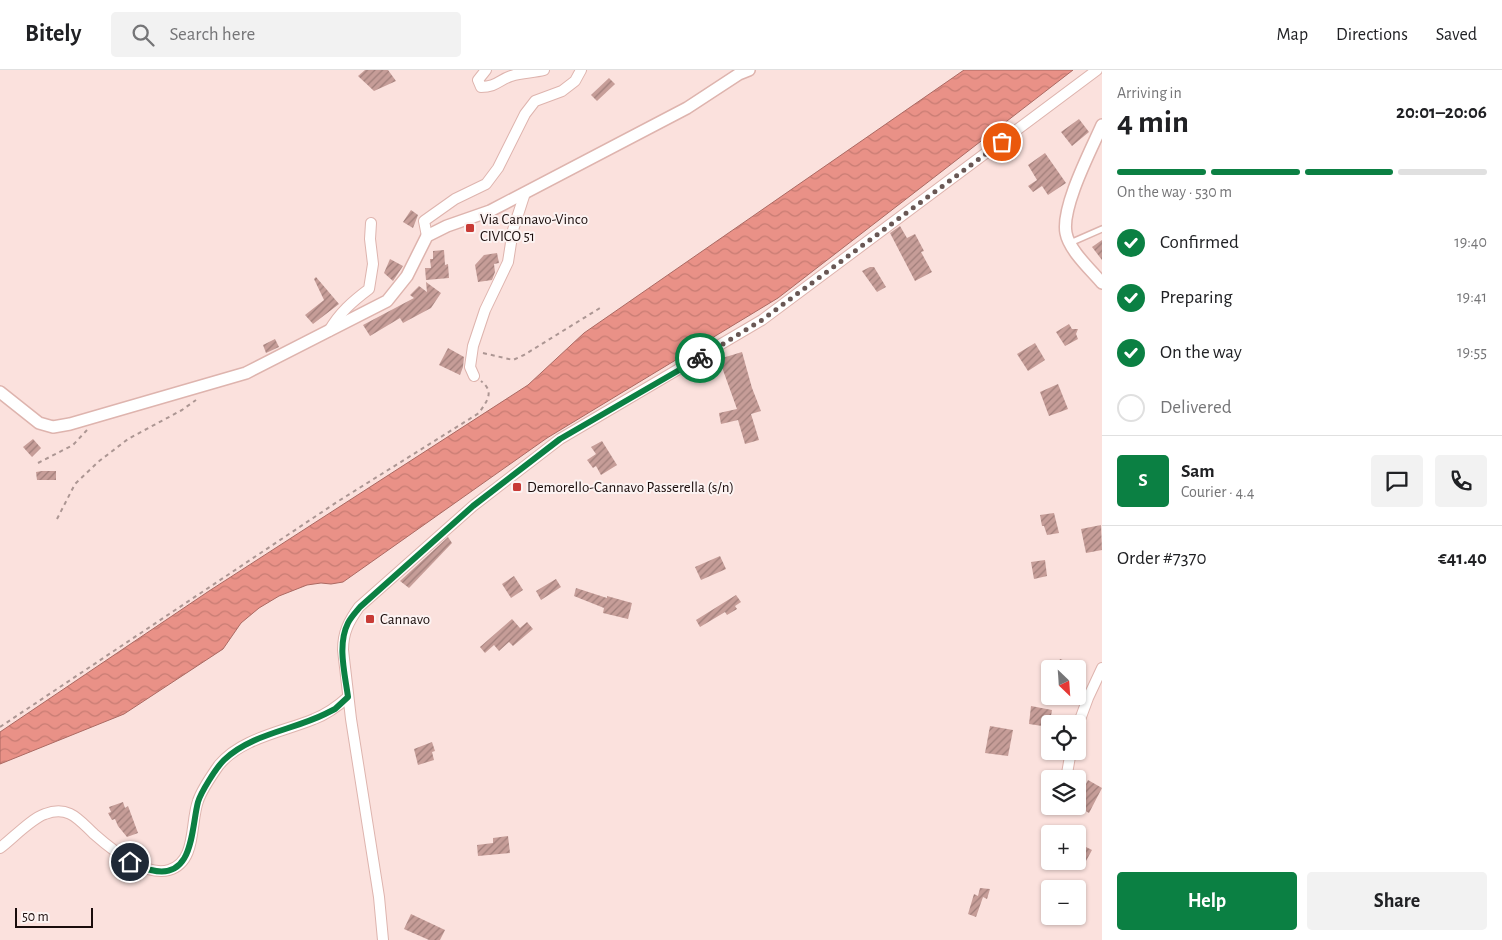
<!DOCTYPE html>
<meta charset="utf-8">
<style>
body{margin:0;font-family:"Alegreya Sans",sans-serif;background:#f2f2f2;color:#202124;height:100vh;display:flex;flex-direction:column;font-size:19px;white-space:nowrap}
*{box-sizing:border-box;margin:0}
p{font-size:16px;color:#757577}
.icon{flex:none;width:28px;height:28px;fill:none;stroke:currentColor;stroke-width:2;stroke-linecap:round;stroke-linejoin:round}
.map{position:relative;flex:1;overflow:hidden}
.sheet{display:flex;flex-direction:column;background:#fff;width:400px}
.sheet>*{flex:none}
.needle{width:32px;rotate:155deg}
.buttons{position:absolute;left:1041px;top:590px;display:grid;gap:10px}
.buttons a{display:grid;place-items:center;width:45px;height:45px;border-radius:5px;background:#fff;box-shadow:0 1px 4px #0004;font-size:25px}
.scale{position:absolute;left:15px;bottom:12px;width:78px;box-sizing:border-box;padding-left:5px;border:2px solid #1a0c0b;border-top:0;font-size:14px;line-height:18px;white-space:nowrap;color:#1a0c0b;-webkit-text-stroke:4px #fcf3f2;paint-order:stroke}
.pin{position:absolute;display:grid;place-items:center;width:42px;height:42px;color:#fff;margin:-21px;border:2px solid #fff;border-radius:50%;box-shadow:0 1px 5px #0007}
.courier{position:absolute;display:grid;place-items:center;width:50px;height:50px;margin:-25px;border:4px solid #0b8043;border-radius:50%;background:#fff;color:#222;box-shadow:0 1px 6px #0007}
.overview em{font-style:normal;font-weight:700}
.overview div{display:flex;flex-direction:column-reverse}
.overview{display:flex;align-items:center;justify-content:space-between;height:85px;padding:0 15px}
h1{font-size:32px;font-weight:700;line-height:38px}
.bar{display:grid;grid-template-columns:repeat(4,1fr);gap:8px 5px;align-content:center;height:60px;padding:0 15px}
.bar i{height:6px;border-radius:4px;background:#e0e0e0}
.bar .on{background:#0b8043}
.bar p{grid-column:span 4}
.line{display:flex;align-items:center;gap:12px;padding:0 15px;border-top:1px solid #e0e0e0}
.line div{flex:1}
.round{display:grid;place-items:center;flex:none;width:52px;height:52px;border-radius:5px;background:#f2f2f2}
ol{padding:0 15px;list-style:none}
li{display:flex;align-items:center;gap:15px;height:55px}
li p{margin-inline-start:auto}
li .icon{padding:5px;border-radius:50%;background:#0b8043;color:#fff;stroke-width:4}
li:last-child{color:#757577}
li i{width:28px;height:28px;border:2px solid #e0e0e0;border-radius:50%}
.primary-button{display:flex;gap:10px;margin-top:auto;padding:10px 15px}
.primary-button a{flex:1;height:58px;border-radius:5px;background:#0b8043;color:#fff;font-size:20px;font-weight:700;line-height:58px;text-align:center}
.primary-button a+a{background:#f2f2f2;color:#202124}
header{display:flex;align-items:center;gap:30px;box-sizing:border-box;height:70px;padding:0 25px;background:#fff;border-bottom:1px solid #e0e0e0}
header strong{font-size:24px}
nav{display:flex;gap:28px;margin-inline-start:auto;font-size:18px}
.search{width:350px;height:45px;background:#f2f2f2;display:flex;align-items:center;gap:12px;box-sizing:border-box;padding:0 18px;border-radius:5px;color:#757577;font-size:19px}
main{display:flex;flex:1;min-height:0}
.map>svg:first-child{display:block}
.water{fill:url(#water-waves);stroke:#ab6962}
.building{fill:url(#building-hatch)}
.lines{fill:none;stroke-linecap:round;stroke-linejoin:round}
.service-casing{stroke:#deb4ae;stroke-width:8}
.minor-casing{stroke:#deb4ae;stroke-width:12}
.tertiary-casing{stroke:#deb4ae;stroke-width:14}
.path{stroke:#ac9693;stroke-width:2;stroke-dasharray:4 4;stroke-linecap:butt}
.service{stroke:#fff;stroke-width:5}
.minor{stroke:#fff;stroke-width:10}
.tertiary{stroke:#fff;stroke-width:11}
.done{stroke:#695754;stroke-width:5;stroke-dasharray:0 9}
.route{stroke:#0b8043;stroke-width:6}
.poi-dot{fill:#c83a35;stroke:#fcf3f2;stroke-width:2}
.labels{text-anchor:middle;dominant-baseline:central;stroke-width:4;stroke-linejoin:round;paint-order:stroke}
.poi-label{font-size:15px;fill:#1a0c0b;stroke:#fcf3f2;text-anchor:start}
</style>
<header>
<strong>Bitely</strong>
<div class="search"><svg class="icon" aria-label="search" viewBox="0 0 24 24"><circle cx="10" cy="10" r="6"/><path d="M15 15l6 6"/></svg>Search here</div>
<nav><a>Map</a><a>Directions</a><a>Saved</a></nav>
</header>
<main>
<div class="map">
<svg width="1102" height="870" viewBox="0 0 1102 870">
<defs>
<pattern id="water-waves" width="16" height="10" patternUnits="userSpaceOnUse" patternTransform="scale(1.25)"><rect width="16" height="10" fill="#e99187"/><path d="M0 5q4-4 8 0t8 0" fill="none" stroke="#c77c73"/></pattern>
<pattern id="building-hatch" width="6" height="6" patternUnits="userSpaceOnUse" patternTransform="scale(1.25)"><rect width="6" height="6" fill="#c69d98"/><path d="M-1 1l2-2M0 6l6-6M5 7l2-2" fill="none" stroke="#a07e7a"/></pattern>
</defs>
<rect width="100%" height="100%" fill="#fbe1dd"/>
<polygon class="water" points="964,0 1073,0 778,228 547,368 343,512 331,514 321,513 307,515 279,526 259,538 241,553 223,579 124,644 0,694 0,662 209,521 528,315 584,263"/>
<g class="building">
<polygon points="365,0 388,0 396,11 374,21 358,6"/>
<polygon points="609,8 615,14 597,31 591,25"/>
<polygon points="1079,49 1089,62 1072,76 1061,62"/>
<polygon points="1045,83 1066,113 1048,125 1042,116 1033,122 1028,116 1037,110 1028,95"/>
<polygon points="411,140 418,145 413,158 403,152"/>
<polygon points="900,156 907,168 915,164 924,181 921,182 932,202 915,211 890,163"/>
<polygon points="1102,170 1102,190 1092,177"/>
<polygon points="444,180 445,195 448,194 449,208 426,210 425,198 431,198 430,189 433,189 433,181"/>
<polygon points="497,183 499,193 494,194 495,202 492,210 478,212 475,195 484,185"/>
<polygon points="390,189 403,196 393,211 384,203"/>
<polygon points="870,197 874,197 886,217 877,222 862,201"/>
<polygon points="316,207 339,234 313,254 305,245 324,230 314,209"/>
<polygon points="426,212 441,223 431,238 403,253 400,248 370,266 363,255 414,228 410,225 419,216 427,222"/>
<polygon points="1069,254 1072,259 1078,259 1076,264 1078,269 1065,276 1056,262"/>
<polygon points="275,269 279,277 266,283 263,275"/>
<polygon points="1035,273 1045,290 1028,301 1017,284"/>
<polygon points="448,278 464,287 463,297 460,305 439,295"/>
<polygon points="742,282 752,318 761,341 751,344 759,370 745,374 738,350 721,354 719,343 737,339 719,289"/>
<polygon points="1058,314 1068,339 1049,346 1040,322"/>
<polygon points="33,369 41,378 32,387 23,377"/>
<polygon points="602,371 617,395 601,405 596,396 593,398 587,390 596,384 591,377"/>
<polygon points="42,401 56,401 56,410 37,410 36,402"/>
<polygon points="1054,443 1059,463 1047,465 1044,456 1042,456 1040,445"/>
<polygon points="1101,455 1102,480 1086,483 1081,459"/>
<polygon points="448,467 452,473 409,518 400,511"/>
<polygon points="720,486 726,499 701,510 695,497"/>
<polygon points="1045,490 1047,506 1034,509 1031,492"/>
<polygon points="514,506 523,520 511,528 502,514"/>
<polygon points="556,509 561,517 541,530 536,521"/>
<polygon points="576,518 607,528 607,526 632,533 628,549 603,543 604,538 574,526"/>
<polygon points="736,525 741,532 735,536 737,539 727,545 725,542 700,557 696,550"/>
<polygon points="512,549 520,558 527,552 533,559 513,576 509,572 499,581 494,575 485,583 480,577"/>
<polygon points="1060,589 1085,598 1085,599 1056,599"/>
<polygon points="1031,636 1052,640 1049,657 1029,654"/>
<polygon points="990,656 1013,660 1008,686 985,683"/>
<polygon points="432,672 435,681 432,682 434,690 418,695 414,679"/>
<polygon points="1088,710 1102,718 1089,743 1077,736 1078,730"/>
<polygon points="123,732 125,738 128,736 138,763 127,767 118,756 115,749 112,750 108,743 111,742 109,737"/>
<polygon points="508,766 510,783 478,786 477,775 493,773 493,768"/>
<polygon points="1084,776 1092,780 1086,791 1078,787"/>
<polygon points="980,818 990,819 987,829 983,827 976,847 968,844 974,824 978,826"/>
<polygon points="411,844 445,860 440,870 429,870 404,859"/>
</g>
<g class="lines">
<g class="service-casing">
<polyline id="service" points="1070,173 1102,159"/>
</g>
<g class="minor-casing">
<g id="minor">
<path d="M486,0L478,10L481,17C496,17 499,10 511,6C522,2 533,3 544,0"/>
<polyline points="427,166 424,151 455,129 486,114 498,98 525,44 535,31 562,21 575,11 581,0"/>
<path d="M329,261C339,243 353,231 369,219L373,194L370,169L371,153"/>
<polyline points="474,306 470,297 473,276 485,240 508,192 513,160 525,123"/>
<polyline points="1078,655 1088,628 1102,598"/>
<polyline points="1066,709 1071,681"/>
<path d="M0,778C12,769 32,748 45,744C69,735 79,750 94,764C111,779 145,807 169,800C197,792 190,753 198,731C202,719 212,705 219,695C241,668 283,662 314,649C327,644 338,636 348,627"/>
<path d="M383,870L379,827L351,649L343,580C343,562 349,551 359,537L473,436L560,369L762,250L1097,0"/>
</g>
</g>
<g class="tertiary-casing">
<g id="tertiary">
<path d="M1102,55C1091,80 1061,137 1066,163C1069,180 1091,200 1102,213"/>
<polyline points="0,322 39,353 53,357 70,354 246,303 387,231 407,206 427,166 447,156 490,141 687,38 739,4 749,0"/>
</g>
</g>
<g class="path">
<polyline points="483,283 513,290 524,285 600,238"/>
<polyline points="38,393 73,375 87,360"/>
<polyline points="57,449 75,414 98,392 128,369 182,340 196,330"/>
<path d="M0,657L337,432L479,343C487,331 495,322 481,311"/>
</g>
<use href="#service" class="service"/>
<use href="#minor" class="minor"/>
<use href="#tertiary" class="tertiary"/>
</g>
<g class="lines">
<polyline class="done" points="700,288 762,250 1002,72"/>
<path class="route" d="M130,792C137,794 144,799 151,800C194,811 191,759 198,732C201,722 216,698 224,690C251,664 293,660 325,644L335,639L348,627C345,604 337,575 348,553C351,547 356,542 360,537L473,436L560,369L700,288"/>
</g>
<g class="poi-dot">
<rect x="465" y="153" width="10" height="10" rx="2.5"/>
<rect x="512" y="412" width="10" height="10" rx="2.5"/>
<rect x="365" y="544" width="10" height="10" rx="2.5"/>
</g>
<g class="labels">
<g class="poi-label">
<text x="480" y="149">Via Cannavo-Vinco<tspan x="480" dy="17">CIVICO 51</tspan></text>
<text x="527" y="417">Demorello-Cannavo Passerella (s/n)</text>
<text x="380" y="549">Cannavo</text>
</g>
</g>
</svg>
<div class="buttons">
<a><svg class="needle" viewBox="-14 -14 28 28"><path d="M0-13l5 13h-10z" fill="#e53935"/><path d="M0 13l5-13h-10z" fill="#757577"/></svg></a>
<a><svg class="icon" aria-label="locate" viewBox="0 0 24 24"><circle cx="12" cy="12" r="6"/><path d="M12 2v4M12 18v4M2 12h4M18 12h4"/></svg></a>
<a><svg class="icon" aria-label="layers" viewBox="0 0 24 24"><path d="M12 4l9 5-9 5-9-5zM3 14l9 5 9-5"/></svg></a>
<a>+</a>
<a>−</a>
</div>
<div class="scale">50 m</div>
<div class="pin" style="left:1002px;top:72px;background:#ea580c"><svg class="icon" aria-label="bag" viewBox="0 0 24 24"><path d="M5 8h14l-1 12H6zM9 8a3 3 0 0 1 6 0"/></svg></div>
<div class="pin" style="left:130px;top:792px;background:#1f2937"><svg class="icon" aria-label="home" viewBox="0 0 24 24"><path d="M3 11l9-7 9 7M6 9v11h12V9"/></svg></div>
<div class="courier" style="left:700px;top:288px"><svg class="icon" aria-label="bike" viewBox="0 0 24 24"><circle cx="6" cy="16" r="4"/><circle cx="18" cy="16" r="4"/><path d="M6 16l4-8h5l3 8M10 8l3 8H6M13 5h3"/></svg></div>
</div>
<section class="sheet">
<div class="overview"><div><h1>4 min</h1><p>Arriving in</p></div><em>20:01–20:06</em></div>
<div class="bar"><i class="on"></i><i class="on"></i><i class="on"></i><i></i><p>On the way · 530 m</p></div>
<ol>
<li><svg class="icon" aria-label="check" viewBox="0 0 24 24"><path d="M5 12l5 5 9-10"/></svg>Confirmed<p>19:40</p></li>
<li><svg class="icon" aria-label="check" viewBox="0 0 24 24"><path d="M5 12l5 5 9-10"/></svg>Preparing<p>19:41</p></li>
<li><svg class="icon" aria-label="check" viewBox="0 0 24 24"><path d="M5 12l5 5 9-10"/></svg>On the way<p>19:55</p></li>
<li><i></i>Delivered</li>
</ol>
<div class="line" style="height:90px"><b class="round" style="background:#0b8043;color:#fff">S</b><div><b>Sam</b><p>Courier · 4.4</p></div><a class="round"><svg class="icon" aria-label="chat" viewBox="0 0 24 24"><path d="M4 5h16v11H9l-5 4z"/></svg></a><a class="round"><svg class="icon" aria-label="phone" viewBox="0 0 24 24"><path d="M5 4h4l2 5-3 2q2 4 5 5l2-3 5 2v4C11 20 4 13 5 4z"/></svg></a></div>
<div class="line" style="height:65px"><div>Order #7370</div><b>€41.40</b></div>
<div class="primary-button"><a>Help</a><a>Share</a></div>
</section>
</main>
